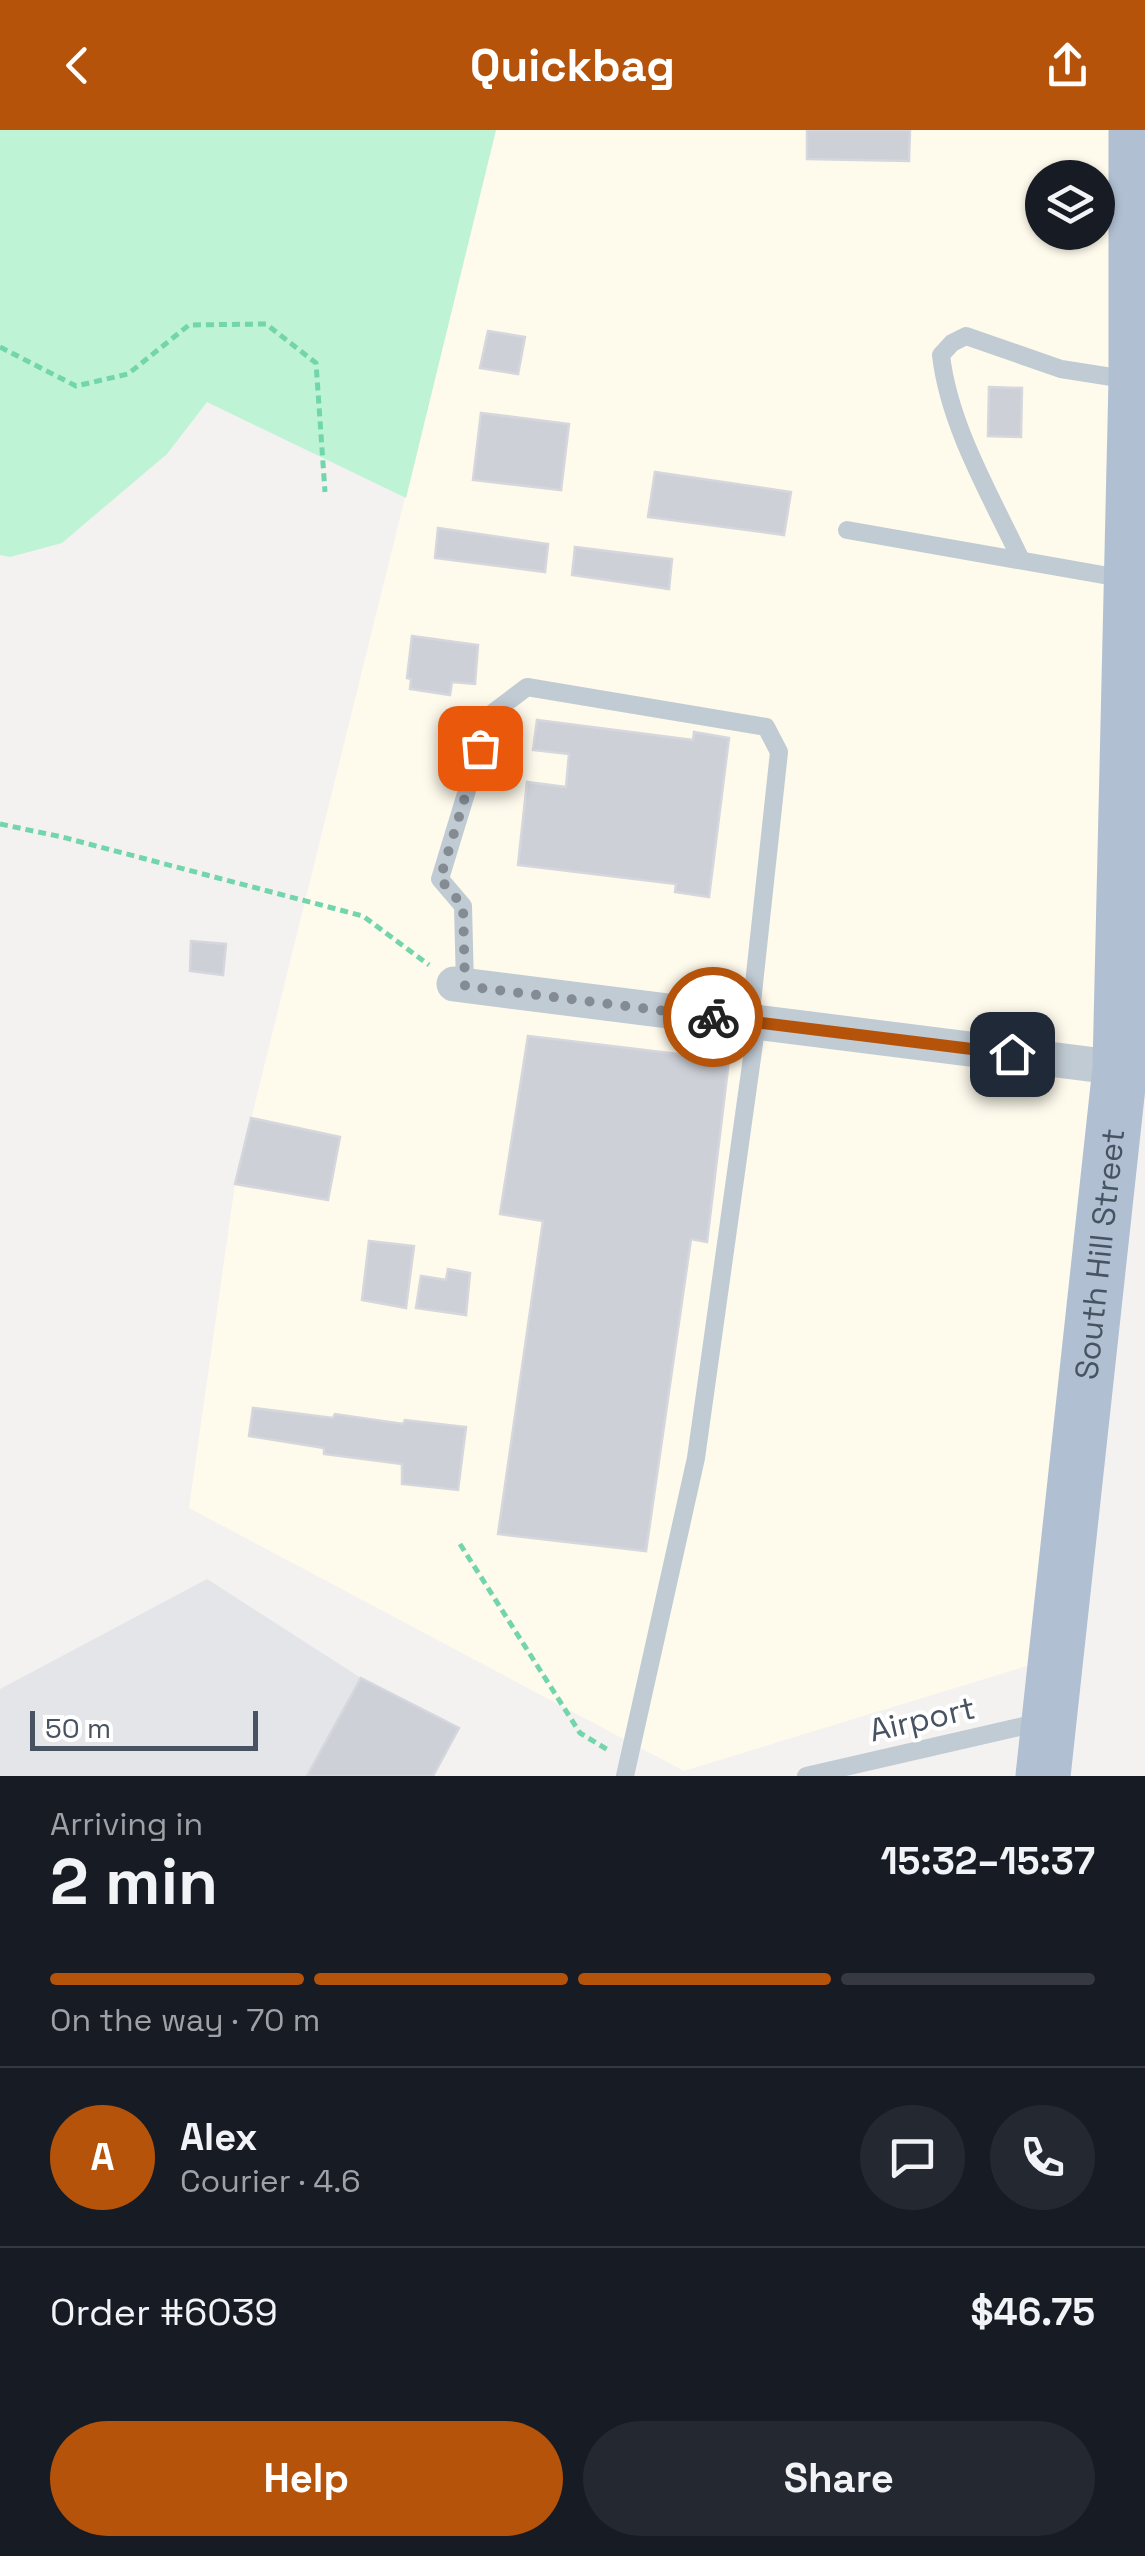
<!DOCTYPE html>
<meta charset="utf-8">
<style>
body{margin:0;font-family:"Space Grotesk",sans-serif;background:#242831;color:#f1f3f6;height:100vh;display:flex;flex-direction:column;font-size:38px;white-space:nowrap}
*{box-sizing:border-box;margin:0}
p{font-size:32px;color:#9ea1a6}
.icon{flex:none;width:55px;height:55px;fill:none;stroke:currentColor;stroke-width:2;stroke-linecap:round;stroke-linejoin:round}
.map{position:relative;height:1646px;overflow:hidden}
.drawer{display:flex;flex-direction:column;background:#171b24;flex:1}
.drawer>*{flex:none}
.fabs{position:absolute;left:1025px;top:30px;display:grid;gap:20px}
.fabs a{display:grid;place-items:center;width:90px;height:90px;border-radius:50%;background:#171b24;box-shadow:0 2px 8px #0004;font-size:50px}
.scale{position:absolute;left:30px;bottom:25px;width:228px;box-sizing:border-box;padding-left:10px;border:5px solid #485361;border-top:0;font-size:28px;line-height:35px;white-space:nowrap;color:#485361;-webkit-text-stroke:8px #fff;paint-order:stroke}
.pin{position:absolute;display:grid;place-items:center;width:85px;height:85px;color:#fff;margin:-42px;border-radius:20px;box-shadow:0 5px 15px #0006}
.courier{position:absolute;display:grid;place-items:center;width:100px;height:100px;margin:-50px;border:8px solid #b45309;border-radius:50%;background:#fff;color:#222;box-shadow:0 2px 12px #0007}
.summary em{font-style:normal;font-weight:600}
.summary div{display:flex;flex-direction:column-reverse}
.summary{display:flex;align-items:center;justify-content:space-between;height:170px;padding:0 50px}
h1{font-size:65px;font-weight:600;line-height:75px}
.bar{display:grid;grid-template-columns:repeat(4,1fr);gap:15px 10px;align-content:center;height:120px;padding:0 50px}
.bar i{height:12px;border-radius:8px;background:#363941}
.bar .on{background:#b45309}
.bar p{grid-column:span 4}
.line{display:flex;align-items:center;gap:25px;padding:0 50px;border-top:2px solid #363941}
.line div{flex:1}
.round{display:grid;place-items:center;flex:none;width:105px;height:105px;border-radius:52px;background:#242831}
.primary-button{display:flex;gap:20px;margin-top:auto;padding:20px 50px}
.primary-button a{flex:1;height:115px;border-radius:60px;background:#b45309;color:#fff;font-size:40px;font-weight:600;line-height:115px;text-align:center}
.primary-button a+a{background:#242831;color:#f1f3f6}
header{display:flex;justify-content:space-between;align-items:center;height:130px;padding:0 50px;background:#b45309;color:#fff;font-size:45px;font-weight:600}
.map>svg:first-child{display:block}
.commercial{fill:#fefaec;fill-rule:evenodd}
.airport{fill:#e3e5e9}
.green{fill:#bef3d6}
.building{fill:#cdd0d7;stroke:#d5d7dd;stroke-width:2.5}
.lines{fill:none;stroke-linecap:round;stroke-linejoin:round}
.path{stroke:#73d5ab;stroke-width:5;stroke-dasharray:8 5;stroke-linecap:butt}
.service{stroke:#c1cbd4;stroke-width:18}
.minor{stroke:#c1cbd4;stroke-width:35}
.primary{stroke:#b0bfd2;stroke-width:55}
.done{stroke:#848b93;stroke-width:10;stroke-dasharray:0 18}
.route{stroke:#b45309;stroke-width:12}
.labels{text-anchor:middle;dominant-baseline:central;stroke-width:8;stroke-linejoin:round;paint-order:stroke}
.street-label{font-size:32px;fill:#485361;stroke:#fff}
</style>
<header><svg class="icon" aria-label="back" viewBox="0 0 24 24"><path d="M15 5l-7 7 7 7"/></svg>Quickbag<svg class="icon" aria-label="share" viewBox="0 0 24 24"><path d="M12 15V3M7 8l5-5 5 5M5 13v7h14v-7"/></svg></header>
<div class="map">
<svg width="1145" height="1646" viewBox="0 0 1145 1646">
<rect width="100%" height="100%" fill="#f4f2f1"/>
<path class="commercial" d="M496,0H1126L1111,895L1043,1531L684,1641L189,1378L235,1054ZM1042,48H1098V102H1042Z"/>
<polygon class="airport" points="207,1449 361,1548 307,1646 0,1646 0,1559"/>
<polygon class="green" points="0,0 496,0 406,368 207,272 167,324 62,413 10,427 0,425"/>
<g class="building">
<polygon points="807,0 910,0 909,31 807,29"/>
<polygon points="488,201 525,207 518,244 480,238"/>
<polygon points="989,257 1022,258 1021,307 988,306"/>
<polygon points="481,283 569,294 561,360 473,350"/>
<polygon points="655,342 791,362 784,405 648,387"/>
<polygon points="438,398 548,414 545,442 435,428"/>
<polygon points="575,417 672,429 669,459 572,445"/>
<polygon points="412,506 478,515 475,554 452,552 450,565 410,559 411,549 407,548"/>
<polygon points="537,590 693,610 694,602 729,608 709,767 675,762 676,754 518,735 527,652 566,657 569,624 533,620"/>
<polygon points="191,811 226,814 223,845 190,841"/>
<polygon points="528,906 729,930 707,1112 691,1109 646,1421 498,1404 543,1091 500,1084"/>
<polygon points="251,988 340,1007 328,1070 235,1054"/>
<polygon points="369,1111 414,1116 406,1178 362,1170"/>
<polygon points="448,1139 470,1143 466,1185 416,1178 421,1146 446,1150"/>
<polygon points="253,1278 333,1288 335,1284 403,1294 405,1290 466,1297 458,1360 402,1354 402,1334 324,1324 324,1318 249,1306"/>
<polygon points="361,1548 459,1598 433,1646 307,1646"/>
</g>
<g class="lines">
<g class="path">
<polyline points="0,217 76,256 128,244 189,195 266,194 316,233 325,362"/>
<polyline points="0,694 62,707 363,786 429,835"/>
<polyline points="460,1414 580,1603 608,1620"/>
</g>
<g class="service">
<polyline points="847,400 1126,449"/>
<path d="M1021,430C991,366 949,296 941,225L952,213L966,206L1061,239L1131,250"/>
<polyline points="465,856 463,776 440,749 490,585 527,557 766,597 779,622 750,891"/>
<polyline points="625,1646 696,1328 757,892"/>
<polyline points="806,1646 1041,1592"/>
</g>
<polyline class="minor" points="454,854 1120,938"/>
<path class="primary" id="s1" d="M1043,1646L1120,938L1136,251V0"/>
</g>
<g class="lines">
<polyline class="done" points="480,618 440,749 463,776 465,856 713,887"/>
<polyline class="route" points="713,887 1012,924"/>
</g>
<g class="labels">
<g class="street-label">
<text stroke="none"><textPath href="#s1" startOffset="525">South Hill Street</textPath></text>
<text transform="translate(922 1589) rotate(-13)">Airport</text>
</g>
</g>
</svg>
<div class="fabs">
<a><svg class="icon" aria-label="layers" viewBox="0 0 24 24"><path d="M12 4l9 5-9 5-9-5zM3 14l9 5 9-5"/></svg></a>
</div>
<div class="scale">50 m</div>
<div class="pin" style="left:480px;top:618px;background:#ea580c"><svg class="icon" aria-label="bag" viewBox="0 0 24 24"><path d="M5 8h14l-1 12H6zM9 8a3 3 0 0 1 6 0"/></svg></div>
<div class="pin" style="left:1012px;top:924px;background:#1f2937"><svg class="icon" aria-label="home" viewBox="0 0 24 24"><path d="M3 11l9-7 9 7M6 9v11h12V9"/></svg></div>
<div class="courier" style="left:713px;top:887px"><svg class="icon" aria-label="bike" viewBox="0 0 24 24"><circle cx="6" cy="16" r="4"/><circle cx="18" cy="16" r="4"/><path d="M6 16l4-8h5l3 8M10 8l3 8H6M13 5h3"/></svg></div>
</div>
<section class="drawer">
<div class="summary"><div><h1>2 min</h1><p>Arriving in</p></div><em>15:32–15:37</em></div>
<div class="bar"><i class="on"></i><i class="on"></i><i class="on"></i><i></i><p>On the way · 70 m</p></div>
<div class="line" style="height:180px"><b class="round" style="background:#b45309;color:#fff">A</b><div><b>Alex</b><p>Courier · 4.6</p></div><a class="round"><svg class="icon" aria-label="chat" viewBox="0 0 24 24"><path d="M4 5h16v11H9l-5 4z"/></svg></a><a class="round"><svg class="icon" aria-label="phone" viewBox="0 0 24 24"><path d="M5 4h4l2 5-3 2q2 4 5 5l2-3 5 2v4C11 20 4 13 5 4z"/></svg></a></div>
<div class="line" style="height:130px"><div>Order #6039</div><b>$46.75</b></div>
<div class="primary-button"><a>Help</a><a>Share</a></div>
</section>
